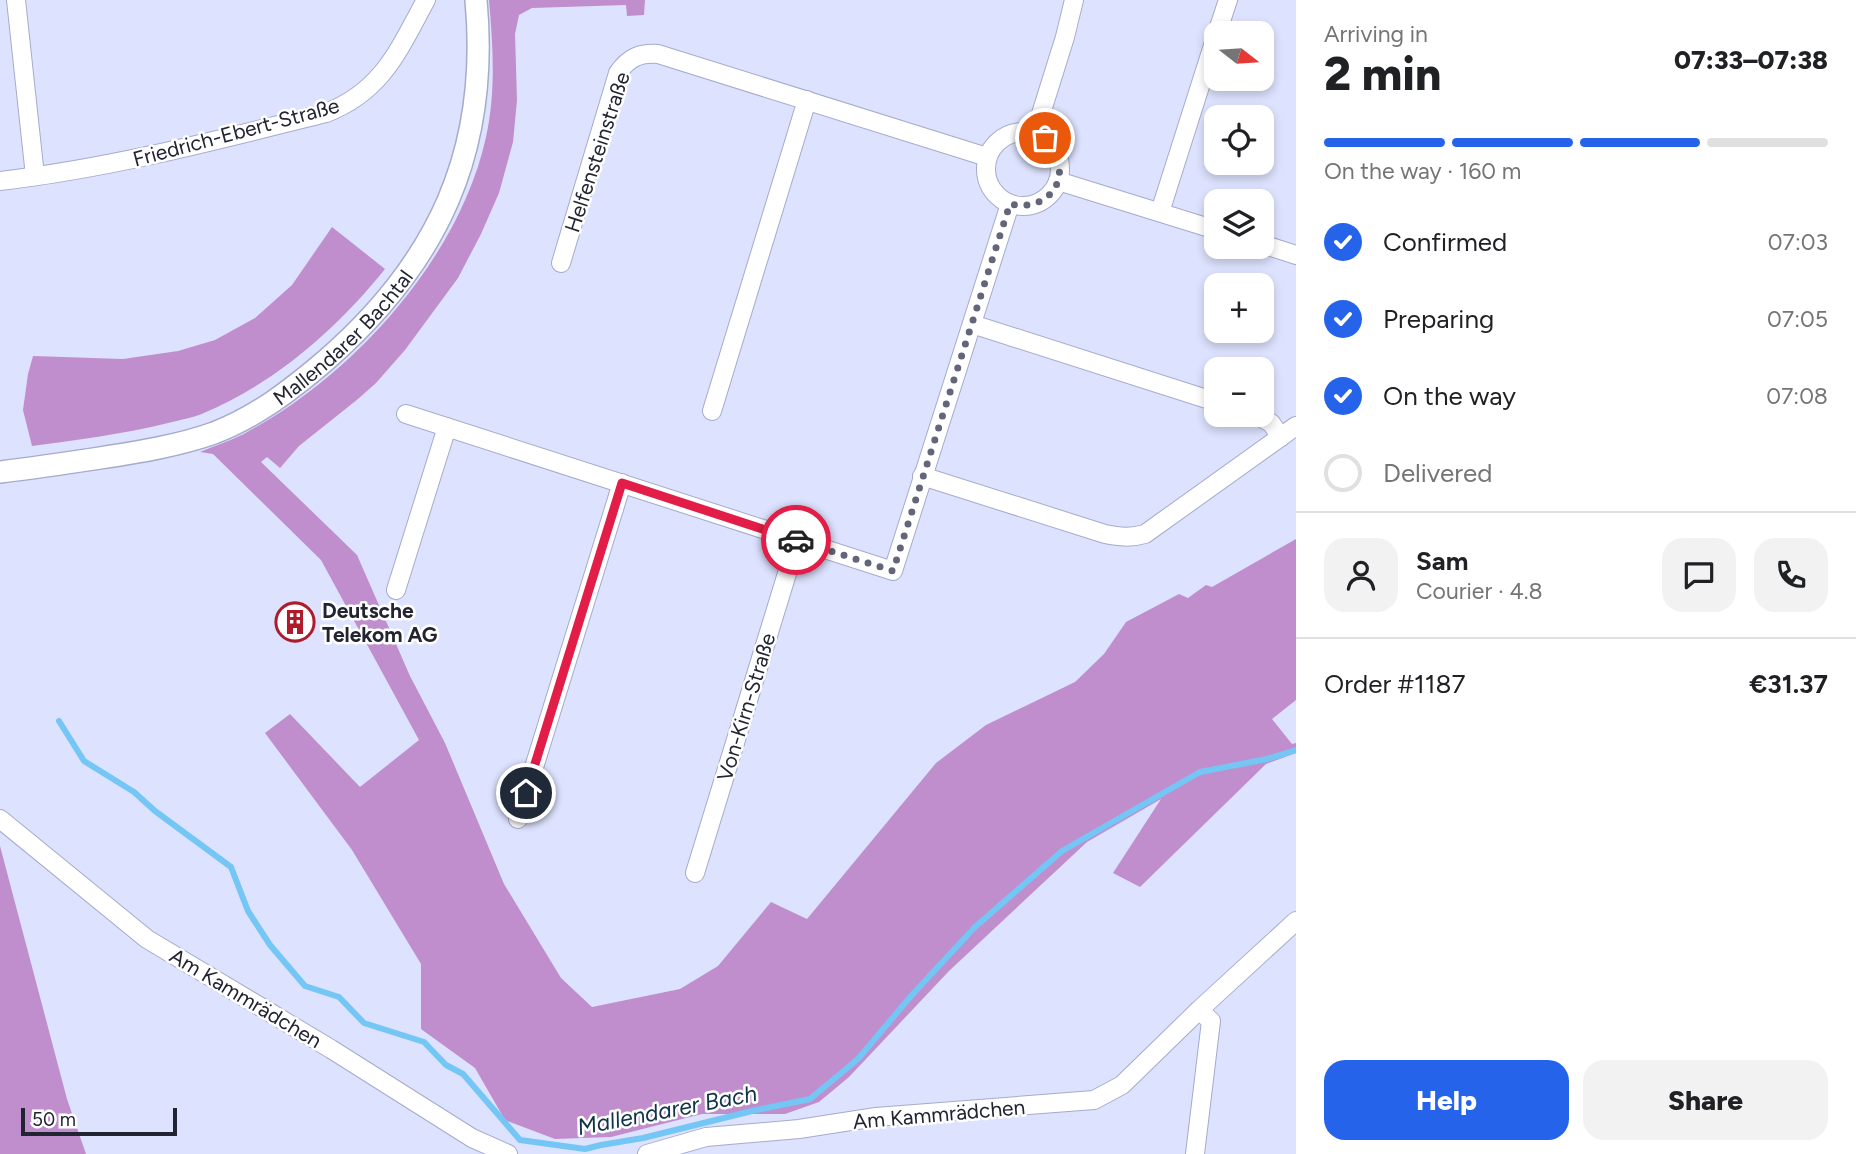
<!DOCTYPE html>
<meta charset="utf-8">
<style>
body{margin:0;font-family:Figtree,sans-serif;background:#f2f2f2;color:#202124;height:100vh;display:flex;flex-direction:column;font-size:26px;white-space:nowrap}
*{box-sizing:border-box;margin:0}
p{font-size:23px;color:#757577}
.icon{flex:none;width:38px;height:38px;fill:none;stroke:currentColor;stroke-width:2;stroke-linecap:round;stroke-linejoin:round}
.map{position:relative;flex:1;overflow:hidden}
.side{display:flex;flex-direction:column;background:#fff;width:560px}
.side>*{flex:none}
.needle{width:46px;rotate:107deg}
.tools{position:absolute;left:1204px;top:21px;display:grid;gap:14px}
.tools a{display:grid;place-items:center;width:70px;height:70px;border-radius:14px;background:#fff;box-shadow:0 4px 10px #0003;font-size:35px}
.scale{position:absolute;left:21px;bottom:18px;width:156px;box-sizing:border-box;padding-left:7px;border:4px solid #222431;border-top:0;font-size:19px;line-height:24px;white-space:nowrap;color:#222431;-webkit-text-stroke:5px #fff;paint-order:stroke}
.pin{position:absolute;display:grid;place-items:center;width:60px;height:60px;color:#fff;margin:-30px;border:4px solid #fff;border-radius:50%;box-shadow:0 2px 7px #0007}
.courier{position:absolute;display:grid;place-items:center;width:70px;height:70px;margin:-35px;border:5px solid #e11d48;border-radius:50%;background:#fff;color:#222;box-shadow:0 2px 9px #0007}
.summary em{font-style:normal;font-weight:800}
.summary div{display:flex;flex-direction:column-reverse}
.summary{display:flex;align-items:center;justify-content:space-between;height:119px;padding:0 28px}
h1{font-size:46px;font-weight:800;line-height:52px}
.bar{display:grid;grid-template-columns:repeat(4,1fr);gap:10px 7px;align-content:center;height:84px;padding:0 28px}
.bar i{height:9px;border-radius:5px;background:#e0e0e0}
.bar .selected{background:#2563eb}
.bar p{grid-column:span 4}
.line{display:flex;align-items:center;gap:18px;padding:0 28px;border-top:2px solid #e0e0e0}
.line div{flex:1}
.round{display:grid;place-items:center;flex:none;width:74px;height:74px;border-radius:21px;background:#f2f2f2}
ol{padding:0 28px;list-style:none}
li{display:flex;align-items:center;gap:21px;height:77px}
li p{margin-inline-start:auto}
li .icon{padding:7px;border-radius:50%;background:#2563eb;color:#fff;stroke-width:4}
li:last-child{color:#757577}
li i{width:38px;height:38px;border:4px solid #e0e0e0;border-radius:50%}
.action{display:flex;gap:14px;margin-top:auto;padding:14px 28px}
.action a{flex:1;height:80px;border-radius:21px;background:#2563eb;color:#fff;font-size:28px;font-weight:800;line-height:80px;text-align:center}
.action a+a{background:#f2f2f2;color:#202124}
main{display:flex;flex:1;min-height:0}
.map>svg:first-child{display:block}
.forest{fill:#c08ecd}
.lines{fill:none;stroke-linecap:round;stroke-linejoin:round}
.stream{stroke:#74c6f4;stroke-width:6}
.minor-casing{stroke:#a5abcc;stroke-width:20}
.tertiary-casing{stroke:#a5abcc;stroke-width:24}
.minor{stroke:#fff;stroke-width:18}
.tertiary{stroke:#fff;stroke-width:21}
.done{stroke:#636679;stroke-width:7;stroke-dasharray:0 12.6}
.route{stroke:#e11d48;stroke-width:9}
.labels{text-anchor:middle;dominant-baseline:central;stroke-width:5;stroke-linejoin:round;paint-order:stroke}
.street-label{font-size:21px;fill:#222431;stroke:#fff}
.poi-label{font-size:21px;font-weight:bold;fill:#222431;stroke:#fff;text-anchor:start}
.water-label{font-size:23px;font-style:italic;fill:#0f3447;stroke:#fff}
</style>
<main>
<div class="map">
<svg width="1296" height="1154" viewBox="0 0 1296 1154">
<rect width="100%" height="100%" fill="#dde2fe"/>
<g class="forest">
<path d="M489,0H645L644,15L627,16L626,5L532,8L519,15L515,34L517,100L513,142L499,193L481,234L458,278L405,350L376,383L358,399L299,446L280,468L267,457L261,462L357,555L410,676L445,743L504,884L561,978L592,1007L680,989L718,966L771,902L807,919L936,763L986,725L1075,682L1104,654L1126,622L1179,594L1188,598L1206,585L1212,587L1296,539V700L1272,719L1292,744L1296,743V753L1266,764L1140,887L1113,873L1161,799L1087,842L949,971L849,1077L819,1102L785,1114H702L611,1137L555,1139L505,1120L475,1068L421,1029V964L352,850L265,733L290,714L360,787L419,740L321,560L213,454L200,452C216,445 234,440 249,431C354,374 460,257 486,137C496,92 493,46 489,0Z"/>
<path d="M332,227L385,269C337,329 275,383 204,413C193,418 179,420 168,423C123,434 77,440 32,446L23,410L28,374L33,356L123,359L178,351L215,340L255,318L292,285Z"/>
<polygon points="0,846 67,1099 86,1154 0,1154"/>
</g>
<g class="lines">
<polyline class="stream" points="59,721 84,761 134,792 155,811 231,867 248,911 270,945 305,986 339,997 364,1023 424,1042 446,1065 463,1074 520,1140 585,1149 601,1145 643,1138 752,1111 810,1099 858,1059 911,996 975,927 1062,851 1200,772 1267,759 1296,750"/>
<g class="minor-casing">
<g id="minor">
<polyline points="16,0 35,176"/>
<polyline points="1217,33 1228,0"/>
<circle cx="1023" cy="169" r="37"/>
<polyline points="1035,133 1065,37 1074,0"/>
<path d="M0,181C111,168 218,140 326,113C383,91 399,49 426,0"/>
<polyline points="1058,181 1216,230"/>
<polyline points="1160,212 1216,36"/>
<polyline points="1262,244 1296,255"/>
<path d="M561,263L618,73C629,57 640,53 658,54L987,157"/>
<polyline points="972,324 1216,402"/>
<polyline points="712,411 807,100"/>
<polyline points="406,414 893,571 1010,204"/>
<polyline points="1256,415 1271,423 1281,437"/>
<path d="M922,476L1105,534C1120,537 1131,538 1145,534L1296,426"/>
<polyline points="396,590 447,427"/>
<polyline points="0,819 147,939 331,1049 472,1138 508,1154"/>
<polyline points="518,819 622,483"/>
<polyline points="695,873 797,541"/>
<polyline points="647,1154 706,1137 799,1129 876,1117 1094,1100 1122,1085 1199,1010 1296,921"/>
<polyline points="1195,1154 1211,1021 1199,1010"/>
</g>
</g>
<g class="tertiary-casing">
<g id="tertiary">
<path id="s1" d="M0,472C33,468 67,463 100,458C139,452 177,446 214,433C256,417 291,390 325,361C438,263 490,151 476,0"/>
</g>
</g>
<use href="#minor" class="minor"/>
<use href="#tertiary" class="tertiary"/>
</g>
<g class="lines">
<path class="done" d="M796,540L893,571L1010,204C1054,213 1076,170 1045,138"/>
<polyline class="route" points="526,793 622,483 796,540"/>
</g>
<defs>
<g id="building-ring" transform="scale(2.0125)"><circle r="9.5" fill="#fff" stroke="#ae1b2b" stroke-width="1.5"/><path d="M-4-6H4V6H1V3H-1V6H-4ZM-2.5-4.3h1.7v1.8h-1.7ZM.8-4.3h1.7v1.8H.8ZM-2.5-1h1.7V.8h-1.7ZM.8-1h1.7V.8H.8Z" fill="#ae1b2b"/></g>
</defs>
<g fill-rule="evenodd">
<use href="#building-ring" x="295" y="622"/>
</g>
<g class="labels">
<g class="street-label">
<text transform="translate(236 132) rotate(-15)">Friedrich-Ebert-Straße</text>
<text transform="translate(597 152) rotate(-72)">Helfensteinstraße</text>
<text stroke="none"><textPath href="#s1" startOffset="380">Mallendarer Bachtal</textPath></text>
<text transform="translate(746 707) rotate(-73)">Von-Kirn-Straße</text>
<text transform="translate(246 998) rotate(31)">Am Kammrädchen</text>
<text transform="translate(939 1114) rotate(-5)">Am Kammrädchen</text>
</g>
<g class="poi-label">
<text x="322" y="610">Deutsche<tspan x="322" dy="24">Telekom AG</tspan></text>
</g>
<g class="water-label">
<text transform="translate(667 1110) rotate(-11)">Mallendarer Bach</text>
</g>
</g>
</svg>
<div class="tools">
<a><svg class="needle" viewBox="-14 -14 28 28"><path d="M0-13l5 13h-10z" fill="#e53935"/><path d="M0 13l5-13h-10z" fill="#757577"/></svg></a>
<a><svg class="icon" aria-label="locate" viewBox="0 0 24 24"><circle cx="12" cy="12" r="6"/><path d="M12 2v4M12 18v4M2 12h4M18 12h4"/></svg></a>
<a><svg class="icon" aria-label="layers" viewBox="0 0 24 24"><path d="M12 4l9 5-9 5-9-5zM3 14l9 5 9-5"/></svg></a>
<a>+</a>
<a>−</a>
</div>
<div class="scale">50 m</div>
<div class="pin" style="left:1045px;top:138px;background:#ea580c"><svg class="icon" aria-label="bag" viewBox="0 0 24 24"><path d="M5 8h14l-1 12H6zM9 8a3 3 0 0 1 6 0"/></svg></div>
<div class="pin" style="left:526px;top:793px;background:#1f2937"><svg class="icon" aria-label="home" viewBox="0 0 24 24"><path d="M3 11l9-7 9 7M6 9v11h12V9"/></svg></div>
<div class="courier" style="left:796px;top:540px"><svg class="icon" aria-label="car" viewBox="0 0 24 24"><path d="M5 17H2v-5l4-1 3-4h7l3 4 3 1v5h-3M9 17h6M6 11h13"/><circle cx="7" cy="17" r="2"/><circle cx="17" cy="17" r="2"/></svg></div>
</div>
<section class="side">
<div class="summary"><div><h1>2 min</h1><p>Arriving in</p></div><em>07:33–07:38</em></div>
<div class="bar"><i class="selected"></i><i class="selected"></i><i class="selected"></i><i></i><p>On the way · 160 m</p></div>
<ol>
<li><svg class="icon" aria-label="check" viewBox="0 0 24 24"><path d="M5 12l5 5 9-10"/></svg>Confirmed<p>07:03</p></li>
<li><svg class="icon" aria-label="check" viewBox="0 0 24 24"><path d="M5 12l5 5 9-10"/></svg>Preparing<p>07:05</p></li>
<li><svg class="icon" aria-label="check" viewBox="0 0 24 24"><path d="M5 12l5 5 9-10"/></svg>On the way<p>07:08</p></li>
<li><i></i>Delivered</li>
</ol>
<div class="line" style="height:126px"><a class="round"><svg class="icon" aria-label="person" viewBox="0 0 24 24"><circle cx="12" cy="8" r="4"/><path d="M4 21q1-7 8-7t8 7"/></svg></a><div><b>Sam</b><p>Courier · 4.8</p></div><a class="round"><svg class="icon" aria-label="chat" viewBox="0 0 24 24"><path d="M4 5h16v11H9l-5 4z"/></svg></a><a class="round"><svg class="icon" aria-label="phone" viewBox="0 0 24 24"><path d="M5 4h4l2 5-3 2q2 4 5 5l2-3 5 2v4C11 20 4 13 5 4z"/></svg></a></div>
<div class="line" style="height:91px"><div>Order #1187</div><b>€31.37</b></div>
<div class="action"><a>Help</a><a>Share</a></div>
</section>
</main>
